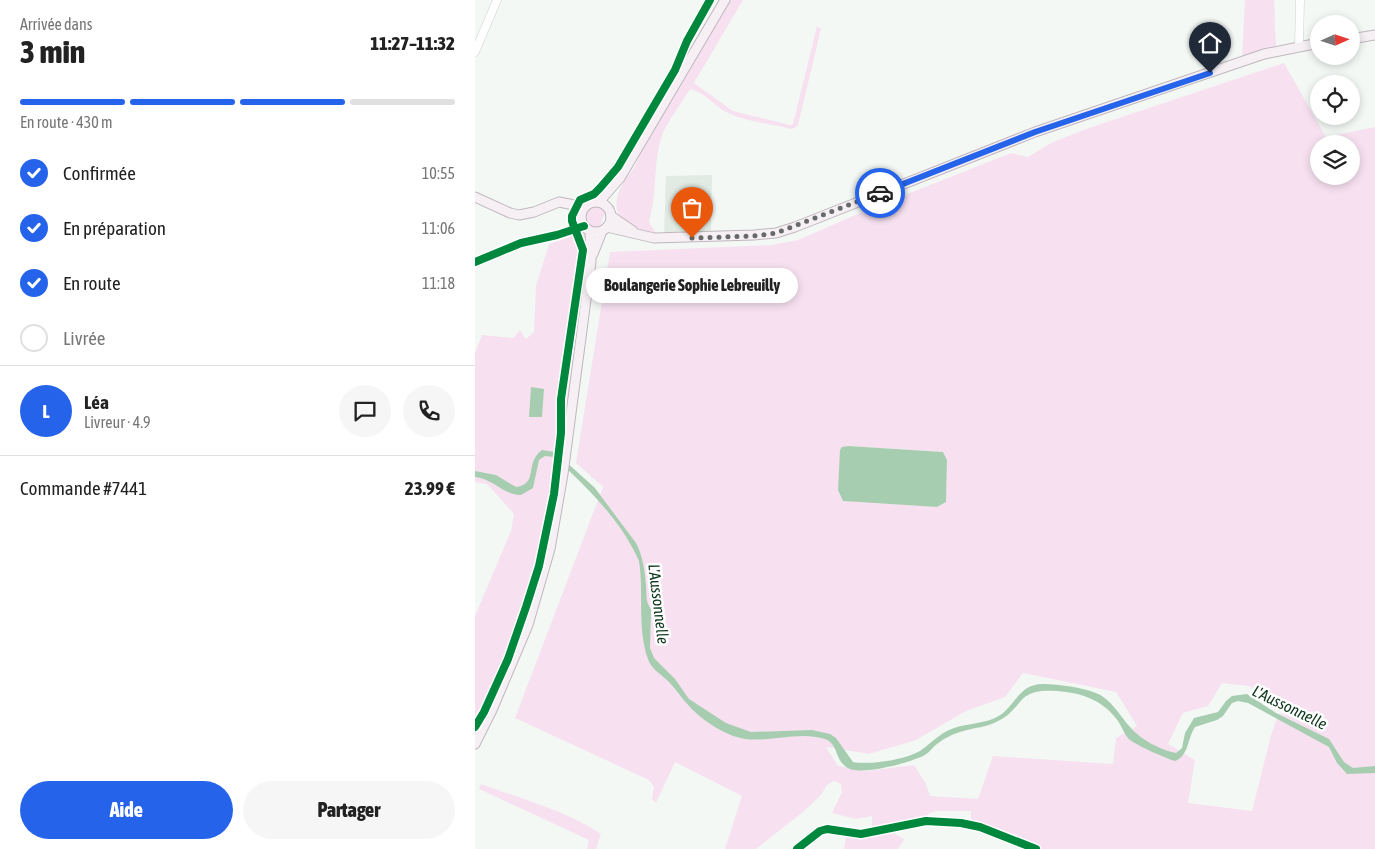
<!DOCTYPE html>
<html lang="fr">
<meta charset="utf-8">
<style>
body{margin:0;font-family:"Asap Condensed",sans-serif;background:#f6f6f6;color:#222;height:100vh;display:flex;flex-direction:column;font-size:19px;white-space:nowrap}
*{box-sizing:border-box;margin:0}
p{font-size:16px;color:#767676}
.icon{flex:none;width:28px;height:28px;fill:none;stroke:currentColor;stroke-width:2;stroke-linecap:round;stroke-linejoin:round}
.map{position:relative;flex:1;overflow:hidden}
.panel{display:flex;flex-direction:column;background:#fff;width:475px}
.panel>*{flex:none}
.needle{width:32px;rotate:87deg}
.controls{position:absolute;left:835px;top:15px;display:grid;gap:10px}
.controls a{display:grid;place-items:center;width:50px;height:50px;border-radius:50%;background:#fff;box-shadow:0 2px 8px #0003;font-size:25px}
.pin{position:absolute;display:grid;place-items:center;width:42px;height:42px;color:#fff;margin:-51px -21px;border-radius:50% 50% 50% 0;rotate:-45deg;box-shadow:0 0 5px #0007}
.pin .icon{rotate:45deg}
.courier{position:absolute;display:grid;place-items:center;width:50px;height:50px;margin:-25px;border:4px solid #2563eb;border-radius:50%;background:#fff;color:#222;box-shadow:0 1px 6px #0007}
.bubble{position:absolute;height:35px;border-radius:18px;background:#fff;box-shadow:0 2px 8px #0003;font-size:16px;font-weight:800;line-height:35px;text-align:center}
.head em{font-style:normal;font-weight:800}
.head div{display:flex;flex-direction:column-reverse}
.head{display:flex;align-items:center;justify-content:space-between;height:85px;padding:0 20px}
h1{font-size:32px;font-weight:800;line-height:38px}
.bar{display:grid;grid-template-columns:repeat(4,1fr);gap:8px 5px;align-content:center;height:60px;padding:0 20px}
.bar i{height:6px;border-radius:4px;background:#e0e0e0}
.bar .on{background:#2563eb}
.bar p{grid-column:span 4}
.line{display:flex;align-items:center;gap:12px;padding:0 20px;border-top:1px solid #e0e0e0}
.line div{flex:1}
.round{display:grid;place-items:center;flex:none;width:52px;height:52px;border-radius:26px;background:#f6f6f6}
ol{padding:0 20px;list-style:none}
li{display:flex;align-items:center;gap:15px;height:55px}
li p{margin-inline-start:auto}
li .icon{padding:5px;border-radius:50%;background:#2563eb;color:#fff;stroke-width:4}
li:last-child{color:#767676}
li i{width:28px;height:28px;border:2px solid #e0e0e0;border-radius:50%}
.cta{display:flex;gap:10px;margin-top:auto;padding:10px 20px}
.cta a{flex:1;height:58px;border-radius:30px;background:#2563eb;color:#fff;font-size:20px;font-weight:800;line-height:58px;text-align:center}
.cta a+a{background:#f6f6f6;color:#222}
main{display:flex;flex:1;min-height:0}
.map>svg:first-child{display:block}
.built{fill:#e1eae3}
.green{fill:#f7e1f0;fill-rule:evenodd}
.water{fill:#a7cdb0}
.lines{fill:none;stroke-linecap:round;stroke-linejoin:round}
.minor-casing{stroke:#cfd2d0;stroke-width:9}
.major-casing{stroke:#c0b7be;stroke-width:11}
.minor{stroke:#fdfefd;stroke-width:8}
.major{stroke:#f6f0f4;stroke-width:9}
.cycleway-casing{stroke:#fff;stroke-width:11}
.cycleway{stroke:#00873e;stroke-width:8}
.done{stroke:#676a68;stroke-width:5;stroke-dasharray:0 9}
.route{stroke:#2563eb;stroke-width:6}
.labels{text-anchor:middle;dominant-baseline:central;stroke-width:5;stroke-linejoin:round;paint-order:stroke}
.water-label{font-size:16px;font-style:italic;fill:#0f381d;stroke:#fff}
</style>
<main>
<section class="panel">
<div class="head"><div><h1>3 min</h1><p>Arrivée dans</p></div><em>11:27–11:32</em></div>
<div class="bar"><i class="on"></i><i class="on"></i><i class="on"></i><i></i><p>En route · 430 m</p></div>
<ol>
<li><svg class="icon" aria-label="check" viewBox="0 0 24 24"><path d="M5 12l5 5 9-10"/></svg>Confirmée<p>10:55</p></li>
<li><svg class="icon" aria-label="check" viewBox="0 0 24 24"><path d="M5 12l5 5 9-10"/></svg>En préparation<p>11:06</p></li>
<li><svg class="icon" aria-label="check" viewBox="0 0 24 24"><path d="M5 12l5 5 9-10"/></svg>En route<p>11:18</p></li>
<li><i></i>Livrée</li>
</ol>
<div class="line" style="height:90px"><b class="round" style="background:#2563eb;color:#fff">L</b><div><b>Léa</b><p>Livreur · 4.9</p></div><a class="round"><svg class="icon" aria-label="chat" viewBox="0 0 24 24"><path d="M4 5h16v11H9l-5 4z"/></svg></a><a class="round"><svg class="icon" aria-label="phone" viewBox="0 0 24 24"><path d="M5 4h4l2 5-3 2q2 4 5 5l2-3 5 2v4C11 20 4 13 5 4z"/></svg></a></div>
<div class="line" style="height:65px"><div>Commande #7441</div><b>23.99 €</b></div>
<div class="cta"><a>Aide</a><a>Partager</a></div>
</section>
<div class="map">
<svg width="900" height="849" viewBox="0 0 900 849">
<rect width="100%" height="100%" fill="#f3f8f4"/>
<polygon class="built" points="237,175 236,234 189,236 191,176"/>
<g class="green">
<path d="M255,0H268L219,83L258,111L315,125L318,124L342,26L346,29L323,125L320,128L316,129C297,124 273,122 255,114C239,107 233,94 215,89C207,103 191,123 186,138C178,166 182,195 174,222L183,236C151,228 128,215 150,180C152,176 157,172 159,168C163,161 165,153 168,146Z"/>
<polygon points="770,0 799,0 801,47 767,57"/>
<path d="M809,63L851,137L900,127V849H566L496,821V811H461L455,813L447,820L397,829V816L381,819L357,813L367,792L366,784L359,781L352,785L346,795L328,812L281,849H250L267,796L200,762L181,803L177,799L179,787L174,780L40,718L128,487L101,463L135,252L296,245L323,240L387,212L536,153L553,157L576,143L611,129ZM844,144H876V176H844ZM373,446L468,452L472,460L471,502L462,507L368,501L367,447ZM548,673L641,692L662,726L641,738L638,764L518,756L503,799L455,796L451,784L439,765L391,771L363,766L351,747L394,754L441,740L491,711L530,697ZM747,683L774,686L853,725L804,713L796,735L777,811L713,803L720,760L693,744L708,713L733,706Z"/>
<polygon points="118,207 126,207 131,210 124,229 116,227 111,221 112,212"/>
<polygon points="106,231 110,232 113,236 113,256 107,284 107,306 89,425 82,442 75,499 62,565 40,633 4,718 5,725 0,735 0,616 36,531 39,514 12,484 0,482 0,353 7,335 38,338 45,330 51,339 59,332 61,286 74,244 90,239"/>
<path d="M6,784C46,799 90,810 126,834L121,849H112L114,840L4,789Z"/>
<polygon points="417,832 429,839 423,849 369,849 371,837 387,839"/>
</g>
<g class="water">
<polygon points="56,387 69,389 67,417 54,417"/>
<polygon points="373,446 468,452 472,460 471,502 462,507 368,501 363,490 365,450 367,447"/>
<path d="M67,450L80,452L120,488L161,543C168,556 170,572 171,586C172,594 170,602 176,609L175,648L179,658L200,679L214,699L251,723L276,732L337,730L355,734L361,738L378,762C395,765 429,760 445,751C454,745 462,736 472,731C487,723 505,725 520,718C540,709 542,684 568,684C582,684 615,688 627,696C639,704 646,717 655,727C665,739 685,750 701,753L707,748L710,733L719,718L743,712L751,701L757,696L772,694L801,713L854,739L869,762L878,768L900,766V773L872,774L862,763L854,747L773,703L763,701L757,703L748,716L742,720L720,727C712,739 714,756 700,761C692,759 661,745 655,740C650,736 647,727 643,721C628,700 607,693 582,691C541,688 550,706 525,720C512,728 499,727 485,732C478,734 468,739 462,744C457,748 453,754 448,756C433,763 384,777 371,767C357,756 366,740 341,737C318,733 293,742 270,739C251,736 228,721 215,707C207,699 201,689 193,681C186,674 176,669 173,659C162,629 169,593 164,561C146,520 112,487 79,457L70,456L64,460L58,488L46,495C30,496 17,478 0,477V471L21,475L41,487C64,484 49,463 67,450Z"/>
</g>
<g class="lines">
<g class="minor-casing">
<g id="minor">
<polyline points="824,47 825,0"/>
<polyline points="0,52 22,0"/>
<polyline points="0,262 46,243 82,235 109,226"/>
<polyline points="322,849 345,831 352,829 386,834 451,821 486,823 505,827 561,849"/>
</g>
</g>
<g class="major-casing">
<g id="major">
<polyline points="876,39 900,35"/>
<polyline points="0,197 35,213 44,215 59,212 84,202 109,207"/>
<circle cx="121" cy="217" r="15"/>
<polyline points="124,202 145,178 250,0"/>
<polyline points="136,216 158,231"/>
<polyline points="132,227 179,238 279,235 301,233 320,227 560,132 789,54 844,43"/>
<polyline points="118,254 127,231"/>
<polyline points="0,744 17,710 53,625 75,549 88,474 116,262 115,231"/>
</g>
</g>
<use href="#minor" class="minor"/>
<use href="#major" class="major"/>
<g class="cycleway-casing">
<g id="cycleway">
<polyline points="0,262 46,243 82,235 109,226"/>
<polyline points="0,727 9,712 33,659 51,607 64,566 79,494 86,433 86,399 108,250 97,221 97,216 105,200 119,194 125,188 143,167 200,70 212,41 235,0"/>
<polyline points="322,849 345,831 352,829 386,834 451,821 486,823 505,827 561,849"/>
</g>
</g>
<use href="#cycleway" class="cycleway"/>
</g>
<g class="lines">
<polyline class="done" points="217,238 279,236 301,233 405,193"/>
<polyline class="route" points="405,193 560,132 735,73"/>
</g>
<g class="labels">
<g class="water-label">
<text transform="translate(184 604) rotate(83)">L'Aussonnelle</text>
<text transform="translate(815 707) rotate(26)">L'Aussonnelle</text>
</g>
</g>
</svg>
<div class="controls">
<a><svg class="needle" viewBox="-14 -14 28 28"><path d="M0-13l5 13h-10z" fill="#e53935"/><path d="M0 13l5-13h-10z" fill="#767676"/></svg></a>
<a><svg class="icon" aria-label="locate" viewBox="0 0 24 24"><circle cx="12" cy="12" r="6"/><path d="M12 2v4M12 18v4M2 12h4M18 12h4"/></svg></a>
<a><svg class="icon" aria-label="layers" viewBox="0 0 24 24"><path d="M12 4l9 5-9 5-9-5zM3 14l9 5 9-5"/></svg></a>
</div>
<div class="pin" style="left:217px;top:238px;background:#ea580c"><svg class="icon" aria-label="bag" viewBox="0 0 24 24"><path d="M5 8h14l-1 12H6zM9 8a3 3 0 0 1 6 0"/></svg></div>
<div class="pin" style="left:735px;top:73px;background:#1f2937"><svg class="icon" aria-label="home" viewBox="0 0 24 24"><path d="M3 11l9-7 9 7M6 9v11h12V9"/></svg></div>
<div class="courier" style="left:405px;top:193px"><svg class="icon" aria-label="car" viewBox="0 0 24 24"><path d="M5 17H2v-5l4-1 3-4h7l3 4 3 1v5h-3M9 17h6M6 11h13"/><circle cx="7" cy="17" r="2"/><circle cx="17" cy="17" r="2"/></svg></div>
<div class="bubble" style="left:111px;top:268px;width:212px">Boulangerie Sophie Lebreuilly</div>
</div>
</main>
